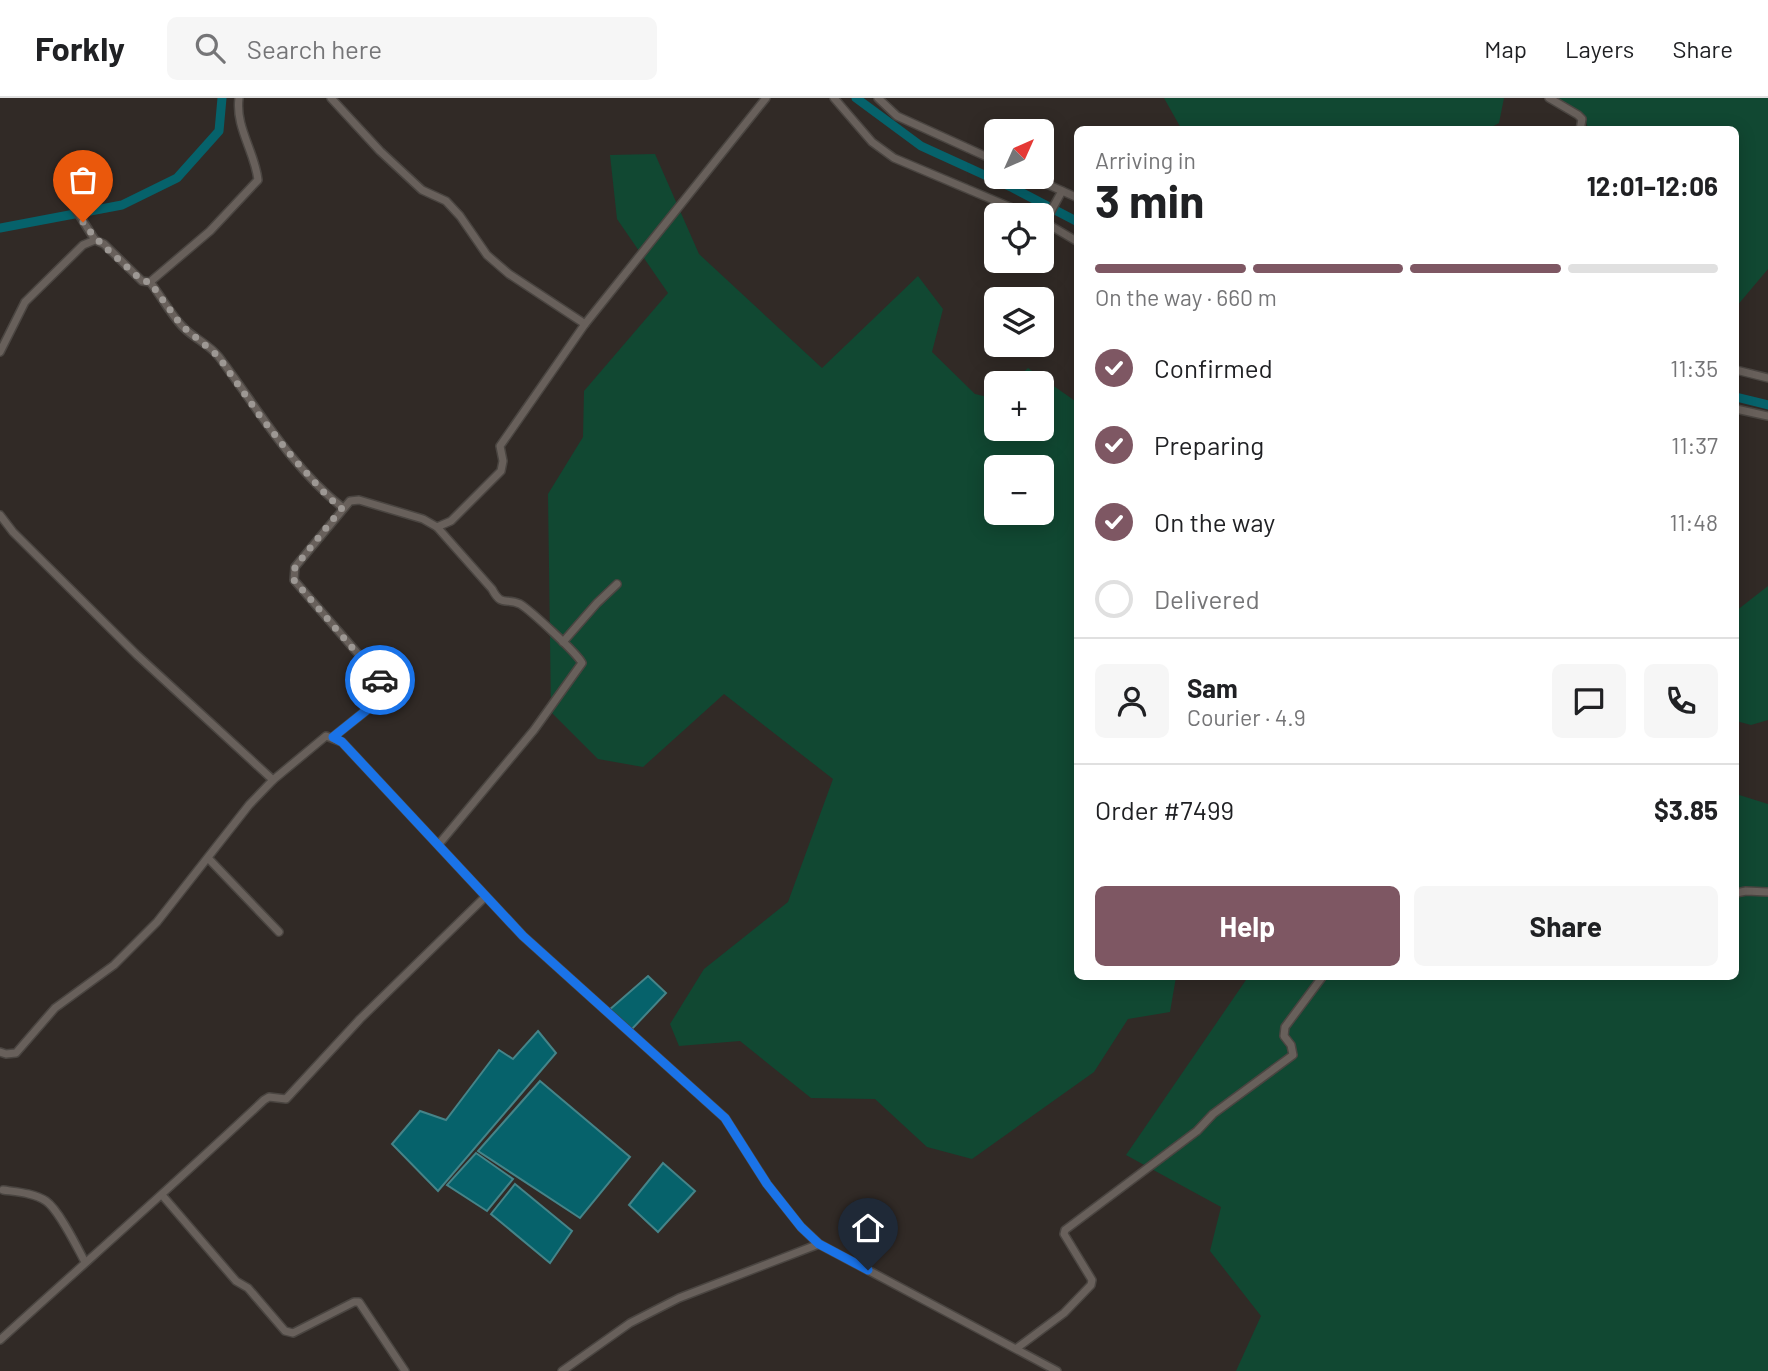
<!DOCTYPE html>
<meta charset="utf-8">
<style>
body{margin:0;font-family:Barlow,sans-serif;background:#f6f6f6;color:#202124;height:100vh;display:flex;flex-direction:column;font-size:26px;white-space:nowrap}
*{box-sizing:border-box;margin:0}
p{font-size:23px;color:#757577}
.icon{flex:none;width:38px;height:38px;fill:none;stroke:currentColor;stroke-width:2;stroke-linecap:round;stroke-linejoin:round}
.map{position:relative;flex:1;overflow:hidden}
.details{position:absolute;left:1074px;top:28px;width:665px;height:854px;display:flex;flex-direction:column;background:#fff;border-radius:10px;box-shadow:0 4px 18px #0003}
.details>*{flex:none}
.needle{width:46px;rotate:45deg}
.fabs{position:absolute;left:984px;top:21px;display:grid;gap:14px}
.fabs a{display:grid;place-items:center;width:70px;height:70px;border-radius:10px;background:#fff;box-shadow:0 4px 18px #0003;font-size:35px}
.pin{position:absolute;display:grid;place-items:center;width:60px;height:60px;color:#fff;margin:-72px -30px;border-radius:50% 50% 50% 0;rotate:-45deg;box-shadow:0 0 7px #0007}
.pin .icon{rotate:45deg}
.courier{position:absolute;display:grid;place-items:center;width:70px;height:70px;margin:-35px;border:5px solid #1a73e8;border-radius:50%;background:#fff;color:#222;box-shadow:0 2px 9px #0007}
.headline em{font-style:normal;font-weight:700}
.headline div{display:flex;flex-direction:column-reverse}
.headline{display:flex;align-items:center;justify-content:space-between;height:119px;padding:0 21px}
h1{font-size:46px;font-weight:700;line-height:52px}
.bar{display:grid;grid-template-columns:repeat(4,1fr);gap:10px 7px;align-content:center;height:84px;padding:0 21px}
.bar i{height:9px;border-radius:5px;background:#e0e0e0}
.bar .on{background:#7e5763}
.bar p{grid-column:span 4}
.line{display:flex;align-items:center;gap:18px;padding:0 21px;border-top:2px solid #e0e0e0}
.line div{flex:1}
.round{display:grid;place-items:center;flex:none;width:74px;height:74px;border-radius:10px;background:#f6f6f6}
ol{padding:0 21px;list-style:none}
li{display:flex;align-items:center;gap:21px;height:77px}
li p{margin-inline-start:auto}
li .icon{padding:7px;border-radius:50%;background:#7e5763;color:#fff;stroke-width:4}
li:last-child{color:#757577}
li i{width:38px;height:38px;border:4px solid #e0e0e0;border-radius:50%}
.primary-button{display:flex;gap:14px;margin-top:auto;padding:14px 21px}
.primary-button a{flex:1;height:80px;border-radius:10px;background:#7e5763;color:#fff;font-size:28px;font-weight:700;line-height:80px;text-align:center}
.primary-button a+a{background:#f6f6f6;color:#202124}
header{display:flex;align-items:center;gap:42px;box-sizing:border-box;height:98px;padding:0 35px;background:#fff;border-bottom:2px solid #e0e0e0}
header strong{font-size:33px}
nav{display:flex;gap:38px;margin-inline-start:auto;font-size:24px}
.search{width:490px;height:63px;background:#f6f6f6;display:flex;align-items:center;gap:18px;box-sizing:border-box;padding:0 24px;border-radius:10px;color:#757577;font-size:26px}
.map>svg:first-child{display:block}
.green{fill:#114832;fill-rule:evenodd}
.water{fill:#06626b;stroke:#458489;stroke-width:2}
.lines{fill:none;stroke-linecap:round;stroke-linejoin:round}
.canal{stroke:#06626b;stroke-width:9}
.minor-casing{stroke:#4a4541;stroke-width:10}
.minor{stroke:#68605b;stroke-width:7}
.done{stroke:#9d9894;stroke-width:7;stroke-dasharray:0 12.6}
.route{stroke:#1a73e8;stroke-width:9}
</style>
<header>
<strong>Forkly</strong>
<div class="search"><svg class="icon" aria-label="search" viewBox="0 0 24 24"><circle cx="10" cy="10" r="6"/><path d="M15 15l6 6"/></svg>Search here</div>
<nav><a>Map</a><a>Layers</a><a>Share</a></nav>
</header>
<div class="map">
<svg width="1768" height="1273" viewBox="0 0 1768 1273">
<rect width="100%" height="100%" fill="#312a26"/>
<g class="green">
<polygon points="1164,0 1504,0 1499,25 1488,31 1182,32"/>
<polygon points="1556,0 1768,0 1768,171 1736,209 1736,32 1588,31 1585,20"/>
<path d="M655,56L699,156L822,270L918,178L943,211L932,254L975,296L996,301V331H1041V285H1012L1028,270L1078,305V878L1176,879L1170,914L1128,921L1094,974L972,1061L927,1049L875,1001L811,1000L740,943L679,948L670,926L704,871L788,804L833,681L724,596L643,669L598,661L551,614L548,396L583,339L584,293L668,195L617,121L610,57ZM996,369H1041V415H996Z"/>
<polygon points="1768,488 1768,622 1751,627 1736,623 1736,513"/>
<polygon points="1736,696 1768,706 1768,1273 1236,1273 1261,1218 1210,1153 1221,1109 1126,1057 1248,879 1736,878"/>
</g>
<g class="water">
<polygon points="648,878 666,895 632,931 608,913"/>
<polygon points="538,933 556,955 438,1093 392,1046 420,1013 446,1022 499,952 513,961"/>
<polygon points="540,983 630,1059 580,1120 478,1053"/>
<polygon points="476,1055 513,1081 487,1113 447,1087"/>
<polygon points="663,1065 695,1093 658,1134 629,1107"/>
<polygon points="515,1086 572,1133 550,1165 491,1116"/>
</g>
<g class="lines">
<g class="canal">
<polyline points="856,0 921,48 1013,90 1078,124"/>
<polyline points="0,130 122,107 177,80 219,33 222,0"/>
<polyline points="1736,299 1768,307"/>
</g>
<g class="minor-casing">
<g id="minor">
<polyline points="331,0 380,53 422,92 446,103 460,118 487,157 509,176 585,226"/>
<polyline points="834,0 872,44 894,60 1029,117"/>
<polyline points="878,0 897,18 996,63"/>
<polyline points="1549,0 1578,17 1582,21 1580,32"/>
<polyline points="1031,79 1078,100"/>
<polyline points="59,85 95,142"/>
<polyline points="1041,122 1078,144"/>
<polyline points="1045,124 1062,93"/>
<path d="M150,184C161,198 170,215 182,228C193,240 209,246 219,259C259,312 290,368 343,410"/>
<path d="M0,254L25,204L83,147L95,142L104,146L142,183L150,184L210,133L258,82C255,54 235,29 239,0"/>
<polyline points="1736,272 1768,280"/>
<polyline points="1736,311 1768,318"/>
<polyline points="0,417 13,434 137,557 273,682 326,638 342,644 523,838 725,1020 767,1086 801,1129 819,1146 1057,1273"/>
<path d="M437,429L492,491C502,510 506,499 520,506C530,512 577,555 582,565L534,632L439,746"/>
<polyline points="563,544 597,505 617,486"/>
<polyline points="333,639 378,603 383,594 380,581 294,482 295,469 350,403 359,402 423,421 437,429 451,423 501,373 503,363 500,348 585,226 766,0"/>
<polyline points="208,760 279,834"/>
<polyline points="1736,795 1746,793 1768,794"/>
<polyline points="0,954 6,956 16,955 55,910 114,867 157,824 249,707 273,682"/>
<path d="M3,1092C17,1094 34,1095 46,1103C59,1112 77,1149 85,1164"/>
<polyline points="162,1097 236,1183 248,1190 285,1233 293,1235 354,1204 359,1204 405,1273"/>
<path d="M0,1242C88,1162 177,1084 264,1002L269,999L286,1001L360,921L485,799"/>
<polyline points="1017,1250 1064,1215 1091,1187 1092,1182 1064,1136 1065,1132 1197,1033 1213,1016 1293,957 1291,947 1284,938 1285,929 1323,878"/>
<polyline points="562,1273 630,1225 679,1200 819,1146"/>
</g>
</g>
<use href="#minor" class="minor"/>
</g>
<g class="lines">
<path class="done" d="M83,124C97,145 123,164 142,183L150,184L181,227L218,258L260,318L294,361L329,400L342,410L295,469L294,482L380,582"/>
<polyline class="route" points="380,582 383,594 378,603 333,639 342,644 523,838 725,1020 767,1086 801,1129 819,1146 868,1172"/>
</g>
</svg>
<div class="fabs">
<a><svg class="needle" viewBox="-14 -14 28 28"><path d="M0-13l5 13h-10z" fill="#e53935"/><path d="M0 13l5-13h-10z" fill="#757577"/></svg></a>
<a><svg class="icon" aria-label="locate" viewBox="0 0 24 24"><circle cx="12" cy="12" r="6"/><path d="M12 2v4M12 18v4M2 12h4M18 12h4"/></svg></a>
<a><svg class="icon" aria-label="layers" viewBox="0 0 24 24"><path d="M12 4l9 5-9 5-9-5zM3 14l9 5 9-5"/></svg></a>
<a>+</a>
<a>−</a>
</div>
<div class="pin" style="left:83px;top:124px;background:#ea580c"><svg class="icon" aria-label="bag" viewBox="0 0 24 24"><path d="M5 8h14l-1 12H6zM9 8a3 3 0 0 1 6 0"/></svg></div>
<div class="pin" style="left:868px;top:1172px;background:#1f2937"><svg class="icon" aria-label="home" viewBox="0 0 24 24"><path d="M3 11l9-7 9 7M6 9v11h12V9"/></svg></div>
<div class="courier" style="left:380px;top:582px"><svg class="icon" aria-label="car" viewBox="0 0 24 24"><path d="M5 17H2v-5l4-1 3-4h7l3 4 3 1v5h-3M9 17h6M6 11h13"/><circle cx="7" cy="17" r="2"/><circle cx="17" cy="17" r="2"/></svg></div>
<section class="details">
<div class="headline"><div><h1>3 min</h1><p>Arriving in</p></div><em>12:01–12:06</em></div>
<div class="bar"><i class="on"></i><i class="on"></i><i class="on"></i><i></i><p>On the way · 660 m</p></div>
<ol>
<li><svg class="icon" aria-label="check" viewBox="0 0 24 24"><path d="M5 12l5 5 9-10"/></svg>Confirmed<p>11:35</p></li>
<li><svg class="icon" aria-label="check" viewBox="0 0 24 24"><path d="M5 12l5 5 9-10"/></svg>Preparing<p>11:37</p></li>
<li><svg class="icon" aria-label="check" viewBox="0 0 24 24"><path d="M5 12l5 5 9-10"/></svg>On the way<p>11:48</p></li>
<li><i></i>Delivered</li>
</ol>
<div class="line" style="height:126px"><a class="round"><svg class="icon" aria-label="person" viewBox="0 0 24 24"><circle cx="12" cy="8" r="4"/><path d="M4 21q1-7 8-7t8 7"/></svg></a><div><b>Sam</b><p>Courier · 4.9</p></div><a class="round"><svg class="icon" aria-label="chat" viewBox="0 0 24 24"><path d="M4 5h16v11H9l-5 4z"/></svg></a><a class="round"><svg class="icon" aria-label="phone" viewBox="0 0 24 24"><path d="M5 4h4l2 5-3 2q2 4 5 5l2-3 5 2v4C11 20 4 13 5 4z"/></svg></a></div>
<div class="line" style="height:91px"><div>Order #7499</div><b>$3.85</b></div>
<div class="primary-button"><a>Help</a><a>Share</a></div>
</section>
</div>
